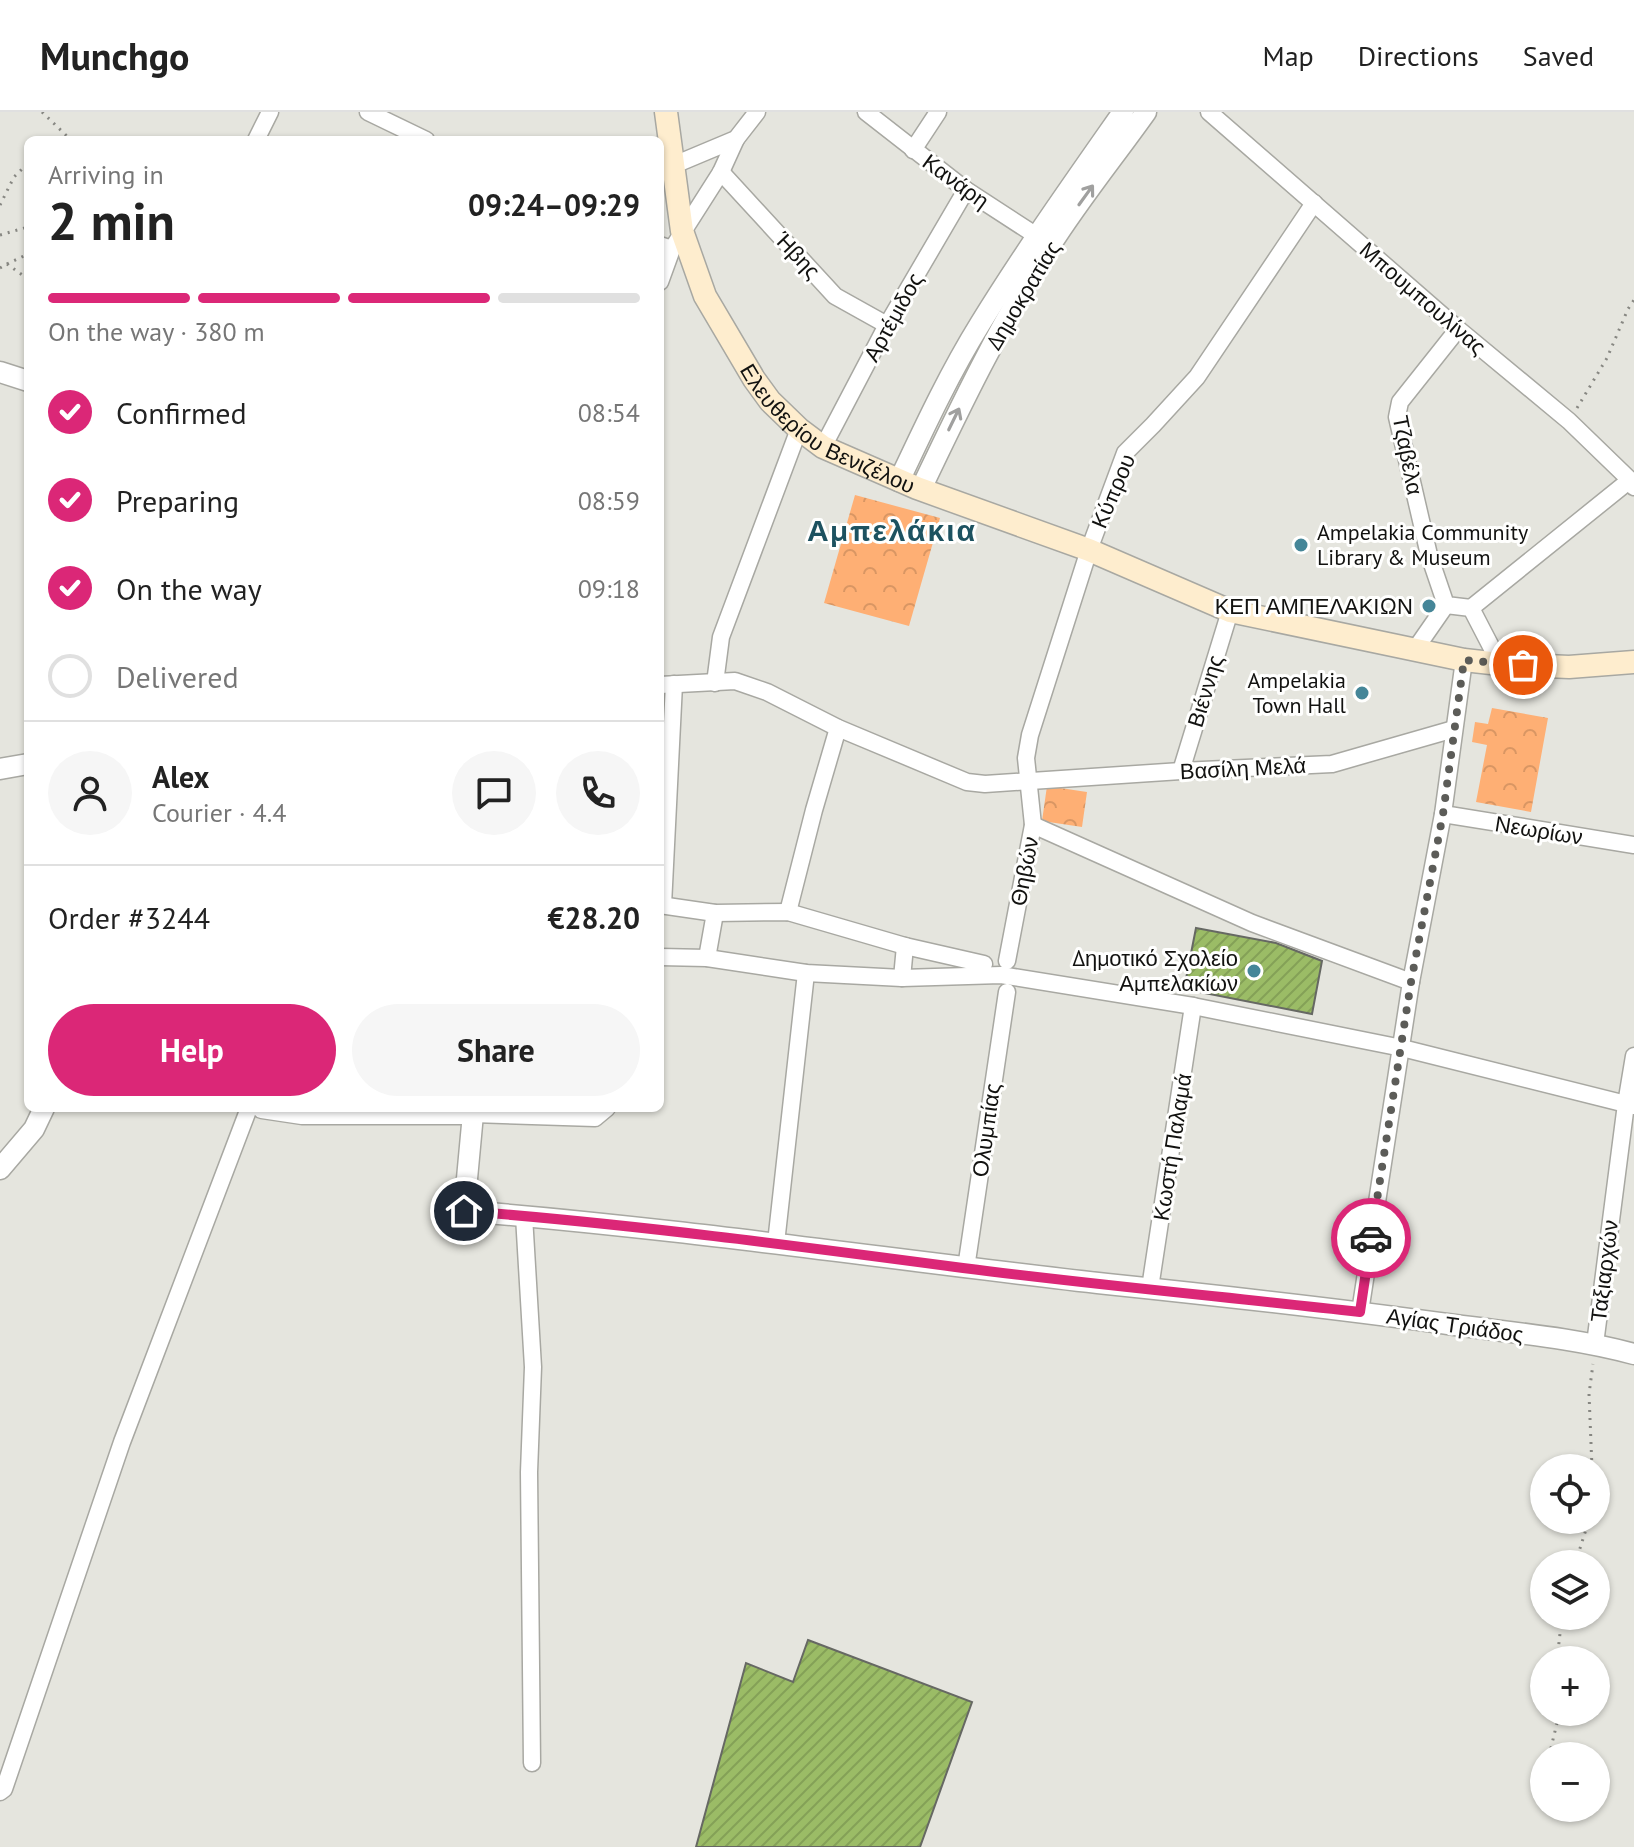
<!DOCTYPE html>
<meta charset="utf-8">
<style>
body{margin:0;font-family:"PT Sans",sans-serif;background:#f6f6f6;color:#222;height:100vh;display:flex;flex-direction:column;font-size:30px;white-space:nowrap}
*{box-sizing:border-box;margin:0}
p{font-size:26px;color:#767676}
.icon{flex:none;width:44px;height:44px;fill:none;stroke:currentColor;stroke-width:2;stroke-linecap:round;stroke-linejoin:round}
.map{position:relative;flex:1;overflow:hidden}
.details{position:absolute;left:24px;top:24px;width:640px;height:976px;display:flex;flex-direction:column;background:#fff;border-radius:12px;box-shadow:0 2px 6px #0004}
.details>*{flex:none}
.fabs{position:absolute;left:1530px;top:1342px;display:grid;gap:16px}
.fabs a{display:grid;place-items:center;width:80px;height:80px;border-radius:50%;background:#fff;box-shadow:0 2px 6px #0004;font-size:40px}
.pin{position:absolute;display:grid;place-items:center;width:68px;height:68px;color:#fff;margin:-34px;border:4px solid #fff;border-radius:50%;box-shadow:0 2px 8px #0007}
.courier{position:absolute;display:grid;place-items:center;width:80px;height:80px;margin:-40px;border:6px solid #db2777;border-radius:50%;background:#fff;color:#222;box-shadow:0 2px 10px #0007}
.head em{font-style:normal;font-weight:700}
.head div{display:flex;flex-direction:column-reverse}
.head{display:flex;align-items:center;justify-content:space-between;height:136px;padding:0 24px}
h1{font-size:52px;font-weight:700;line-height:60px}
.bar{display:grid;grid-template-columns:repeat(4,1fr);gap:12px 8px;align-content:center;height:96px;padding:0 24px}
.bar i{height:10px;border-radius:6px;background:#e0e0e0}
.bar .active{background:#db2777}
.bar p{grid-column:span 4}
.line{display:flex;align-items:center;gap:20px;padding:0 24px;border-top:2px solid #e0e0e0}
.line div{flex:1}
.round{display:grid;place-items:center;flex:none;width:84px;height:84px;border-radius:42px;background:#f6f6f6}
ol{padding:0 24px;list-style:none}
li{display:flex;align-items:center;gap:24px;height:88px}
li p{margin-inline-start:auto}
li .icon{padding:8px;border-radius:50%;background:#db2777;color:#fff;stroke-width:4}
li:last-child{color:#767676}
li i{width:44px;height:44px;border:4px solid #e0e0e0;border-radius:50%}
.primary-button{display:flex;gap:16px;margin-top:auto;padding:16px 24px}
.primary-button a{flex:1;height:92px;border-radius:48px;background:#db2777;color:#fff;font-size:32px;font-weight:700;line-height:92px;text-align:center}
.primary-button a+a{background:#f6f6f6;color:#222}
header{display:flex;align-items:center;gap:48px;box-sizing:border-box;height:112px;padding:0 40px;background:#fff;border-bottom:2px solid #e0e0e0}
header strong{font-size:38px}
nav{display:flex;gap:44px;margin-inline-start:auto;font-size:28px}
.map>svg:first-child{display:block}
.park{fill:url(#park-crowns)}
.building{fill:url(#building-hatch);stroke:#666863;stroke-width:2}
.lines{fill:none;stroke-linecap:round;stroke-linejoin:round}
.minor-casing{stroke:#a8a8a2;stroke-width:19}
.tertiary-casing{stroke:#a8a8a2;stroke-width:23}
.secondary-casing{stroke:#a8a8a2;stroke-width:25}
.path{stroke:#878782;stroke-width:3;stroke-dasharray:2 6;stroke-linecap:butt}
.minor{stroke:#fff;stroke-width:16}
.tertiary{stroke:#fff;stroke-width:20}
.secondary{stroke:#feedce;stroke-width:22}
.oneway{stroke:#a0a09f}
.done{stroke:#5c5c58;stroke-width:8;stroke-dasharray:0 14.4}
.route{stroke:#db2777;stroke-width:10}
.poi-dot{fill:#458698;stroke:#fffffe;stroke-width:3}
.labels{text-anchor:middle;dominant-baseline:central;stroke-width:6;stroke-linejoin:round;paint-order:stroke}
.street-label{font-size:22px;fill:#121210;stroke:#fffffe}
.poi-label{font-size:22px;fill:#121210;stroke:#fffffe;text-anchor:end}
.district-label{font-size:30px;font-weight:bold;letter-spacing:2px;fill:#1d5260;stroke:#fffffe}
</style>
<header>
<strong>Munchgo</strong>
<nav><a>Map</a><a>Directions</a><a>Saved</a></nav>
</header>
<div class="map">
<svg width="1634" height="1735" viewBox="0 0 1634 1735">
<defs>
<pattern id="park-crowns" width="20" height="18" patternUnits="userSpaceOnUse" patternTransform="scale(2)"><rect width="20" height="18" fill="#feaf74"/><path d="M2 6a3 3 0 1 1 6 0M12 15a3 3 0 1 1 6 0" fill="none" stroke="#d99663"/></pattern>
<pattern id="building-hatch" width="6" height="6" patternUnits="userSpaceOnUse" patternTransform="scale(2)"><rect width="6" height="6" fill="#9bbc66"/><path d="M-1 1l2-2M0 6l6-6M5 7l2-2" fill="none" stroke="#84a157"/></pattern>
</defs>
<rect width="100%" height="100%" fill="#e5e5de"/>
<g class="park">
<polygon points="855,383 940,406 909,514 824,491"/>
<polygon points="1492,596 1548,606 1531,700 1476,690 1487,633 1472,630 1475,610 1488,612"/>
<polygon points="1047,674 1087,680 1082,715 1042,709"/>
</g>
<g class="building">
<polygon points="1196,816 1276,831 1322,849 1312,902 1184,877"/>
<polygon points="808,1528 972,1590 920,1735 696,1735 746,1551 793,1570"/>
</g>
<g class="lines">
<g class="minor-casing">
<g id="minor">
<polyline points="368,0 426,28"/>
<polyline points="866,0 966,78 1046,130"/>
<polyline points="1209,0 1458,217 1569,309 1630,368 1634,375"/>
<polyline points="256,28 270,0"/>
<polyline points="913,38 938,0"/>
<polyline points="674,53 736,27 757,0"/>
<polyline points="721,60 835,184 887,213"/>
<polyline points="660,133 672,137 721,60 736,27"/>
<polyline points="660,170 672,137"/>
<polyline points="1458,217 1400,290 1397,305 1429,443 1446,493 1471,496 1500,552"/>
<polyline points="823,335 887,213 966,78"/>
<polyline points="1471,496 1630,368"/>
<polyline points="1414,539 1446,493"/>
<polyline points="715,571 721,525 799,317"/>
<polyline points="660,573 735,569 767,580 838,616 967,670 985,672 1181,659 1332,652 1454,617"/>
<polyline points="1181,659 1230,499"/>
<polyline points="1443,702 1634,733"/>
<polyline points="1033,713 1252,811 1411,870"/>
<polyline points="660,793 715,801 788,800 905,834 984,852"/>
<polyline points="663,793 674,572"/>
<polyline points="788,800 814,698 838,616"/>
<polyline points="660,845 707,846 806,861 902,866 1001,863 1193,894 1402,936 1634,994"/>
<polyline points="707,846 715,801"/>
<polyline points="1007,849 1033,713 1026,646 1030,623 1089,438 1125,341 1153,313 1197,265 1314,91"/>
<polyline points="902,866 905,834"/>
<polyline points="473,996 473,1002 595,1006 607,996"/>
<polyline points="524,1104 533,1255 529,1360 532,1651"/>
<polyline points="776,1131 806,861"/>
<polyline points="966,1156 1007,880"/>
<polyline points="1150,1176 1193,894"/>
<polyline points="1360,1200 1411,870 1443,702 1464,548"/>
<polyline points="1595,1232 1626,992 1634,944"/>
<polyline points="0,1680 4,1677 122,1330 249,996"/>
</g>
</g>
<g class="tertiary-casing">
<g id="tertiary">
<polyline points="0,260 28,269"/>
<path d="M899,369C924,316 949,262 980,212C1025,139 1074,70 1123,0"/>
<path d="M921,377C960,295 1000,212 1050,134C1079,88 1114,45 1146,0"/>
<polyline points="0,657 28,652"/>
<path d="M262,996L302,1002H473L464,1099C679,1116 893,1148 1107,1172C1223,1184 1339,1197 1455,1213C1515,1221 1575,1226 1634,1242"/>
<polyline points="0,1057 34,1017 44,996"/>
</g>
</g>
<g class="secondary-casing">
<g id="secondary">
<path id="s1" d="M666,0L682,119L705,184L754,267L770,289L799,317L823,335L917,376L1089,438L1230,499L1464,548L1500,552L1569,555L1634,550"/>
</g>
</g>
<g class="path">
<polyline points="42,0 71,28"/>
<polyline points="0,93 14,65 28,51"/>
<polyline points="0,123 28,115"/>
<polyline points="7,152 28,142"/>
<polyline points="0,156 7,152 28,167"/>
<polyline points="1577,296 1607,246 1628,197 1634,188"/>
<polyline points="1592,1356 1589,1282 1593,1252"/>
<polyline points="1575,1452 1589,1408"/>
<polyline points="1557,1548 1562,1504"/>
<polyline points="1549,1644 1557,1611 1557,1600"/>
<polyline points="1542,1677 1544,1668"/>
</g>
<use href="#minor" class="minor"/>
<use href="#tertiary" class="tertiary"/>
<use href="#secondary" class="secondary"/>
</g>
<defs><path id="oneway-shaft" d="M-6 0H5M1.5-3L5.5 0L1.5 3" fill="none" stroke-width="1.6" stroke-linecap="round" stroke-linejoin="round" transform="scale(2)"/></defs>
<g class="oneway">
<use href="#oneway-shaft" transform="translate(1086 83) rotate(-54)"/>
<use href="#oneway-shaft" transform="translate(954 307) rotate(-64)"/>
</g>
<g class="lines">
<polyline class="done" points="1371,1126 1411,870 1443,702 1464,548 1523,553"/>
<path class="route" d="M464,1099C631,1112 797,1134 963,1156C1095,1173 1227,1185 1360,1200L1371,1126"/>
</g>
<g class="poi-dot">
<circle cx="1301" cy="433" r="8"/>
<circle cx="1429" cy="494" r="8"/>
<circle cx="1362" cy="581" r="8"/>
<circle cx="1254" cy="859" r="8"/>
</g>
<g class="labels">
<g class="street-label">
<text transform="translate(956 69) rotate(36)">Κανάρη</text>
<text transform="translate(798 143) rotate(47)">Ήβης</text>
<text transform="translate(1023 183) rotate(-59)">Δημοκρατίας</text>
<text transform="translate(1423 186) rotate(41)">Μπουμπουλίνας</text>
<text transform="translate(893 205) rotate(-61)">Αρτέμιδος</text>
<text stroke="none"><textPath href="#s1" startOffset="376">Ελευθερίου Βενιζέλου</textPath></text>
<text transform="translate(1408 343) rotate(79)">Τζαβέλα</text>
<text transform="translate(1113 379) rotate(-67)">Κύπρου</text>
<text transform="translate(1205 579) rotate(-73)">Βιέννης</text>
<text transform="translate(1243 656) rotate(-3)">Βασίλη Μελά</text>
<text transform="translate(1539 718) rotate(9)">Νεωρίων</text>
<text transform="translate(1024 759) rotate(-79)">Θηβών</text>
<text transform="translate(986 1018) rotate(-82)">Ολυμπίας</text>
<text transform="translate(1172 1035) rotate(-81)">Κωστή Παλαμά</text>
<text transform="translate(1604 1159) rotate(-83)">Ταξιαρχών</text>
<text transform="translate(1455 1213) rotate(8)">Αγίας Τριάδος</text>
</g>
<g class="poi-label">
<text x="1317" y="420" text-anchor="start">Ampelakia Community<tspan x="1317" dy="25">Library &amp; Museum</tspan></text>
<text x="1413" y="494">ΚΕΠ ΑΜΠΕΛΑΚΙΩΝ</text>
<text x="1346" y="568">Ampelakia<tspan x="1346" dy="25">Town Hall</tspan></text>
<text x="1238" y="846">Δημοτικό Σχολείο<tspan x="1238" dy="25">Αμπελακίων</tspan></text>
</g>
<g class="district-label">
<text x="892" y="417">Αμπελάκια</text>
</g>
</g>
</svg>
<div class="fabs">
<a><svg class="icon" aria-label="locate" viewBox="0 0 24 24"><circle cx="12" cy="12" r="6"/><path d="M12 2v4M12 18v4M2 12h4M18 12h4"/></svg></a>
<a><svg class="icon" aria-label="layers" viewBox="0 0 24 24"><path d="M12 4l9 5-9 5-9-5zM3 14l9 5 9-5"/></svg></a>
<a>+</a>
<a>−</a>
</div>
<div class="pin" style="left:1523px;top:553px;background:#ea580c"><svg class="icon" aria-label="bag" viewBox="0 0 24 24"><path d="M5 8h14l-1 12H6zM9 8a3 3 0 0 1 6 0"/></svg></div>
<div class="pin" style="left:464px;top:1099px;background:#1f2937"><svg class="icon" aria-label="home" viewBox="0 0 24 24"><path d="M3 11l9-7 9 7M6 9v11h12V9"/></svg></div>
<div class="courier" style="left:1371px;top:1126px"><svg class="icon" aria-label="car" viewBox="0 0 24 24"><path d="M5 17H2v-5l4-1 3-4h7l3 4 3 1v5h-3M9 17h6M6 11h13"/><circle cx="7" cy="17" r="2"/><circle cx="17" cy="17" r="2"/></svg></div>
<section class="details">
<div class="head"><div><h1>2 min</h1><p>Arriving in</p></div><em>09:24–09:29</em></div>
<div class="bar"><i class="active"></i><i class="active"></i><i class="active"></i><i></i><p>On the way · 380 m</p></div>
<ol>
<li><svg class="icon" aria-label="check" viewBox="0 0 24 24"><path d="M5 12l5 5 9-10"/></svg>Confirmed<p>08:54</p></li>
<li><svg class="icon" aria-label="check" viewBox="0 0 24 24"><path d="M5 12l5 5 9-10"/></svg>Preparing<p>08:59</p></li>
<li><svg class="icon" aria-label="check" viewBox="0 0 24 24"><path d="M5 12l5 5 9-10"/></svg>On the way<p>09:18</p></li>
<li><i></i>Delivered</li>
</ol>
<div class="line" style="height:144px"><a class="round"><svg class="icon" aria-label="person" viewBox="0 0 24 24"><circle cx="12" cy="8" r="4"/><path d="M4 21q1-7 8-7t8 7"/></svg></a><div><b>Alex</b><p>Courier · 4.4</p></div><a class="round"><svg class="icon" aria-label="chat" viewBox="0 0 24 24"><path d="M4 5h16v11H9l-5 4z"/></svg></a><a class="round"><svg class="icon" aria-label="phone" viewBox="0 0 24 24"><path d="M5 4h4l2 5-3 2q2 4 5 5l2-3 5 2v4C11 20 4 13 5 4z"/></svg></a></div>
<div class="line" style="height:104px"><div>Order #3244</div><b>€28.20</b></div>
<div class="primary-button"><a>Help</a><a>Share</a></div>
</section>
</div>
